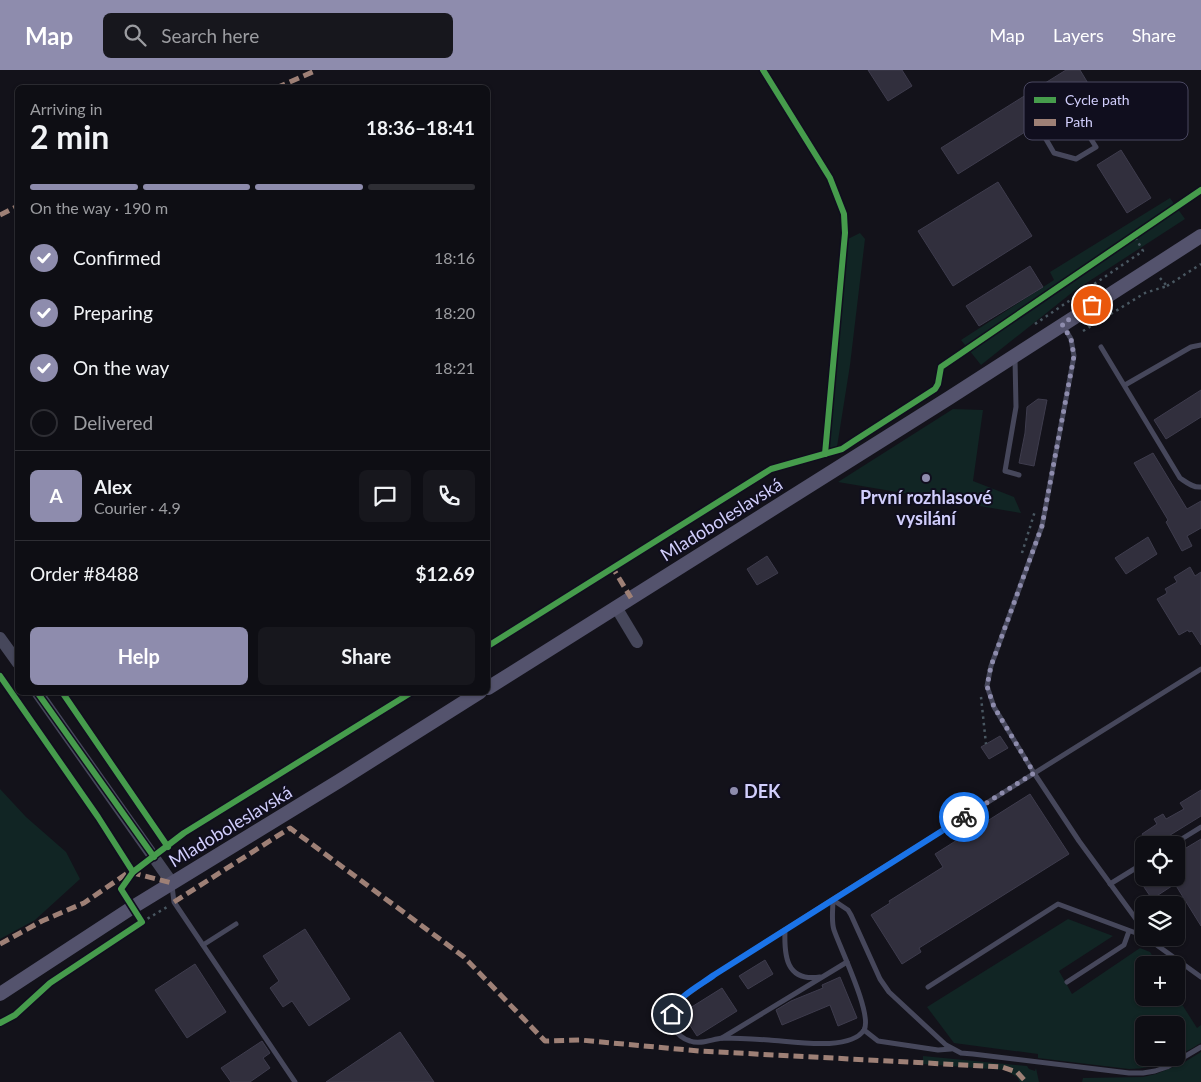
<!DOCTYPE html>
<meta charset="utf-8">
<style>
body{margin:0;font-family:Lato,sans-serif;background:#17171d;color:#f1f3f6;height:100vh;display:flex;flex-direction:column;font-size:19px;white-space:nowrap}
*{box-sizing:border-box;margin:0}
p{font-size:16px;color:#9b9ca0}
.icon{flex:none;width:28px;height:28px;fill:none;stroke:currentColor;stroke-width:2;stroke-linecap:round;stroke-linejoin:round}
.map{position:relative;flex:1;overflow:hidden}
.details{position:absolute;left:15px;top:15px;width:475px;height:610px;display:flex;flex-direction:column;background:#0e0e14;border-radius:8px;box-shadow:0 1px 4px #0004,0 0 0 1px #2e2e34}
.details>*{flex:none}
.controls{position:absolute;left:1135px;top:766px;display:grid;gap:10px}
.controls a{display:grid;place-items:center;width:50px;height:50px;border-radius:8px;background:#0e0e14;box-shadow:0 1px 4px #0004,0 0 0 1px #2e2e34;font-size:25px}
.pin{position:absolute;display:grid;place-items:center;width:42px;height:42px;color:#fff;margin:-21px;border:2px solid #fff;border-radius:50%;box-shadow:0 1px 5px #0007}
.courier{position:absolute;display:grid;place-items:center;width:50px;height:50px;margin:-25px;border:4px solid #1a73e8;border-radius:50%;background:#fff;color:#222;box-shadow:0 1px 6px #0007}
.headline em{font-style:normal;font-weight:700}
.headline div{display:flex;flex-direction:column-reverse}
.headline{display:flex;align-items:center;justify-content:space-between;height:85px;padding:0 15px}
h1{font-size:32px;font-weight:700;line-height:38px}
.bar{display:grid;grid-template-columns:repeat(4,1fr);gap:8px 5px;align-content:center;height:60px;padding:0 15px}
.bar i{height:6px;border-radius:4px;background:#2e2e34}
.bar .selected{background:#8e8cad}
.bar p{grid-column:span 4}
.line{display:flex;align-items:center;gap:12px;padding:0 15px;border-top:1px solid #2e2e34}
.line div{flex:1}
.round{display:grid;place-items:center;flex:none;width:52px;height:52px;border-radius:8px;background:#17171d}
ol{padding:0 15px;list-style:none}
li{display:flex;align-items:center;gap:15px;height:55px}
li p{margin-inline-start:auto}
li .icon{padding:5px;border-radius:50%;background:#8e8cad;color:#fff;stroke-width:4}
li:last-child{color:#9b9ca0}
li i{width:28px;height:28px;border:2px solid #2e2e34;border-radius:50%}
.action{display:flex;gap:10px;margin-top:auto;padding:10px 15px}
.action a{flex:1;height:58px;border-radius:8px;background:#8e8cad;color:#fff;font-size:20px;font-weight:700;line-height:58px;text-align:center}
.action a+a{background:#17171d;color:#f1f3f6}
header{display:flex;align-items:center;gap:30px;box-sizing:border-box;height:70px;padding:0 25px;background:#8e8cad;color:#fff}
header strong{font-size:24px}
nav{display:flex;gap:28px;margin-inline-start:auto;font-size:18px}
.search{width:350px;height:45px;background:#17171d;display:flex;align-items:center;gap:12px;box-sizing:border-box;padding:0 18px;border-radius:8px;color:#9b9ca0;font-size:19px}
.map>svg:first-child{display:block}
.green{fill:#112524;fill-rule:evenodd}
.building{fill:#312f3d;stroke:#3e3c4d}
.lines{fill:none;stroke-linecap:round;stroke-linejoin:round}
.path{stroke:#495761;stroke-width:2.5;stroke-dasharray:2.5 4;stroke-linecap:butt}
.service{stroke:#46475b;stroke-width:5}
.tertiary{stroke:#46475b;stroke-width:12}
.secondary{stroke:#54536d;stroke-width:14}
.quiet{stroke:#9e8076;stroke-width:5;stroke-dasharray:10 5;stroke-linecap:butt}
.cycleway-casing{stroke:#100e1e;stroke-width:9}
.cycleway{stroke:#469c4c;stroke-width:6}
.done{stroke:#8e8cad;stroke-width:5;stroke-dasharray:0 9}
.route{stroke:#1a73e8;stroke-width:6}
.poi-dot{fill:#8e8cad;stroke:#100e1e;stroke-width:2}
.labels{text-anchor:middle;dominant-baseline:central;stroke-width:4;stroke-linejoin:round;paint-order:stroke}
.poi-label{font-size:18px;font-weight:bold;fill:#d1cefc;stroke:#100e1e}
.street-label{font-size:18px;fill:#d1cefc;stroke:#100e1e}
.key{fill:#100e1e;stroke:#4a4861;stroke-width:1}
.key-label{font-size:14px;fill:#d1cefc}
</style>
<header>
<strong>Map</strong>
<div class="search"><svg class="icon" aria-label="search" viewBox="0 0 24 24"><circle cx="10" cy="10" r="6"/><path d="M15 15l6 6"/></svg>Search here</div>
<nav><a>Map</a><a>Layers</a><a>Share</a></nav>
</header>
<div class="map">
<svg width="1201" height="1012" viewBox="0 0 1201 1012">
<rect width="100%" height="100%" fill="#13121a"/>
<g class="green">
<polygon points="1170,128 1185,149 1074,221 981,295 961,270 1054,210 1050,202"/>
<polygon points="860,163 865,169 850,295 837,377 829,380 848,169"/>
<polygon points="953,339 983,340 973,411 1014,427 1021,443 838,412"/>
<polygon points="0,719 26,747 66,782 80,809 35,850 0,869"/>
<path d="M1068,849L1113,866L1059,901L1072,924L1140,878L1150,882L1158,895H1144V928H1176V925L1197,958L1201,955V973C1177,987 1157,999 1129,999L1038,988V984L954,973L927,937ZM1144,955H1176V988H1144Z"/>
<polygon points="1201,982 1201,1012 1082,1012 1083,1008 1143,1007 1156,1004 1183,993"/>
<polygon points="923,986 1027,996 1029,999 1035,1001 1036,998 1039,1012 1020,1012 1017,1007 1005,1000 923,994"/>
</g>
<g class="building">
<polygon points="868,0 902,0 912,16 888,31"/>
<polygon points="1066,0 1080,0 1092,20 958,104 941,78"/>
<polygon points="1121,80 1151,128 1127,143 1097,95"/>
<polygon points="998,112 1032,166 953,216 918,161"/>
<polygon points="1030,196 1043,217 979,256 966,236"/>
<polygon points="1201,320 1201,347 1166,369 1154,350"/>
<polygon points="1038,329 1047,330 1034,396 1019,393 1025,363 1027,337"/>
<polygon points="1153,383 1187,439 1201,431 1201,458 1187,466 1192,476 1182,481 1166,452 1168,450 1134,393"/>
<polygon points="1148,467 1157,484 1126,504 1115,488"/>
<polygon points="767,486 778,503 757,515 747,499"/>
<polygon points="1190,497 1195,506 1201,502 1201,575 1192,561 1189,562 1188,560 1179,565 1157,529 1166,524 1167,522 1165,519 1177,512 1174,507"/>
<polygon points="1000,666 1008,678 989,689 981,677"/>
<polygon points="1201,720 1201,746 1154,775 1149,775 1142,764 1157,754 1154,749 1163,744 1166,749 1184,739 1180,733"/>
<polygon points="1030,724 1069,784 919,878 921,882 902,894 871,845 890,833 889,831 943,797 935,784"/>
<polygon points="1201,769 1201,856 1175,814 1152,829 1138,808 1176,808 1176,784"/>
<polygon points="305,859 350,929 309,956 292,931 283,937 270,918 279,911 263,886"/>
<polygon points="765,890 773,904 748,919 739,906"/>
<polygon points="195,894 226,942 187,968 155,920"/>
<polygon points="840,907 857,948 838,956 830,935 782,955 776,940 791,931 823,918 822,915"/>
<polygon points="722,918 737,941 697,966 682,943"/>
<polygon points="400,962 434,1012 326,1012"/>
<polygon points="262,971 270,983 263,988 270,998 250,1012 231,1012 221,998"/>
</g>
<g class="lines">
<g class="path">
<polyline points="1167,216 1201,194"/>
<polyline points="1035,254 1143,181 1134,165"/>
<polyline points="1083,261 1145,223 1167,216 1160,208"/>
<polyline points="1022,483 1035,441"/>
<polyline points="981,627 986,674"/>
<polyline points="142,852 167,837"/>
</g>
<g class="service">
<polyline points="1043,64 1054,83 1076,89 1096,77 1075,44"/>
<polyline points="1064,257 1071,269 1074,286 1042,456 991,596 987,616 994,637 1034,703 1079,771 1144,860"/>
<path d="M1101,277L1180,408C1186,412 1193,418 1201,417"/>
<polyline points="1015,289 1016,337 1005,401 1019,405"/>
<polyline points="1125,315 1191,277 1201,275"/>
<polyline points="1172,775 1201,757"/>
<polyline points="1110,814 1144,793"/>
<polyline points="172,816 174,832 295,1012"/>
<path d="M833,830C833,839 831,851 834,860C840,878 873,945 864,960C850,982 790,971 769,970C754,969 738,968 723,968C712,969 701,975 690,971C674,966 670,952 673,937L682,928L714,905L849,819L1201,599"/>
<polyline points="833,830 848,840 851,845 880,909 889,922 946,975 961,983 973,984 1129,1003 1143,1003 1155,1001 1167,997 1201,977"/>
<path d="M785,860C784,886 786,912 820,907"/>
<polyline points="1147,868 1201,907"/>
<polyline points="203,875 236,854"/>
<polyline points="1067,912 1124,875 1129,861"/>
<polyline points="928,917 1058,834 1144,866"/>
<polyline points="864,960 878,971 938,980 951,979"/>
<polyline points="722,968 847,892"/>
</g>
<g class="tertiary">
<polyline points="616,537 637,572"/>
<polyline points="0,568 18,593"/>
<polyline points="37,622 172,813"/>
</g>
<g class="secondary">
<polyline points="488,618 949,328 1201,166"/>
<polyline points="0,924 133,837 339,711 480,622"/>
</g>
<g class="quiet">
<polyline points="276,18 317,0"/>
<polyline points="0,145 18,136"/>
<polyline points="611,495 631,528"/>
<polyline points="174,832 290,758 464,887 545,971 580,970 699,981 1002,997 1017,1002 1026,1012"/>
<polyline points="0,874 42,851 84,833 129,802 172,813"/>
</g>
<g class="cycleway-casing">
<g id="cycleway">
<polyline points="763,0 830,108 844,144 845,163 825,384"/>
<polyline points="488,576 771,399 842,379 854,371 935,319 938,314 941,297 1201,120"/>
<polyline points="0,606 98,747 133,802"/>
<polyline points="37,622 154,787"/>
<polyline points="62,622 168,777"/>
<polyline points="0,953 15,945 50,913 142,852 121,819 133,802 184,763 412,622"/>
</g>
</g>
<use href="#cycleway" class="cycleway"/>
</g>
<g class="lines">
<polyline class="done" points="964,747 1034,703 994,637 987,616 991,596 1042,456 1074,286 1071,269 1062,254 1092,235"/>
<path class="route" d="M672,944C675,927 701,915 714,905L964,747"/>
</g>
<g class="poi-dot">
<circle cx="926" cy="408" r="5"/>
<circle cx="734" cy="721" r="5"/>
</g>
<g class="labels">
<g class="poi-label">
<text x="926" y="427">První rozhlasové<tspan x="926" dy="21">vysilání</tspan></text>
<text x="744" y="721" text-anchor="start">DEK</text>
</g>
<g class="street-label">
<text transform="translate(721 449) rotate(-32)">Mladoboleslavská</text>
<text transform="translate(230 756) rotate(-31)">Mladoboleslavská</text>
</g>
</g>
<rect x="1024" y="12" width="164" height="58" rx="8" class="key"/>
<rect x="1034" y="27" width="22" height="6" fill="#469c4c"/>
<rect x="1034" y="49" width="22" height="7" fill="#9e8076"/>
<g class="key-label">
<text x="1065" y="35">Cycle path</text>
<text x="1065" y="57">Path</text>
</g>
</svg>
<div class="controls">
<a><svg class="icon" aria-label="locate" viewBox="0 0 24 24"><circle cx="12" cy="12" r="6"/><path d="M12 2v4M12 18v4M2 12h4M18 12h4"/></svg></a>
<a><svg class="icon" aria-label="layers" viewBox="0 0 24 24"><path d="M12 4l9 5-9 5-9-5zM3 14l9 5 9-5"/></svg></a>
<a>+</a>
<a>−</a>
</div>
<div class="pin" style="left:1092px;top:235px;background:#ea580c"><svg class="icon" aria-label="bag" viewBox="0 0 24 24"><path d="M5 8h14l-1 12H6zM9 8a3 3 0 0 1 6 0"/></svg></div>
<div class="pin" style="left:672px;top:944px;background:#1f2937"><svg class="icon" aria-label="home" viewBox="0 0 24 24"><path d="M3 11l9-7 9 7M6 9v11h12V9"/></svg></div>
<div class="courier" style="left:964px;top:747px"><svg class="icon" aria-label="bike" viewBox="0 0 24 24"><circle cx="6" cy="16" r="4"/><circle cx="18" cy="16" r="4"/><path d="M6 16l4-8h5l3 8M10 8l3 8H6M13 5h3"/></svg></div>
<section class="details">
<div class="headline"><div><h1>2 min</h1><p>Arriving in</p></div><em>18:36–18:41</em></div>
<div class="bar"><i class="selected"></i><i class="selected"></i><i class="selected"></i><i></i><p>On the way · 190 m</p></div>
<ol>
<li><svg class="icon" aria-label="check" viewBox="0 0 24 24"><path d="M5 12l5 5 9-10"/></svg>Confirmed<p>18:16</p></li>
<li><svg class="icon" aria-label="check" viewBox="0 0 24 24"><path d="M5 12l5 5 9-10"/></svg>Preparing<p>18:20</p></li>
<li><svg class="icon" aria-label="check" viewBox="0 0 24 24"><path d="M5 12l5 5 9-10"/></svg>On the way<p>18:21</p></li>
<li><i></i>Delivered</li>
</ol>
<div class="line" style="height:90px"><b class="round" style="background:#8e8cad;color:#fff">A</b><div><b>Alex</b><p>Courier · 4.9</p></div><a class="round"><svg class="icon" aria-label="chat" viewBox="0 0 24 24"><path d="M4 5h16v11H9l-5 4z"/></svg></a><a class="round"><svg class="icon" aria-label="phone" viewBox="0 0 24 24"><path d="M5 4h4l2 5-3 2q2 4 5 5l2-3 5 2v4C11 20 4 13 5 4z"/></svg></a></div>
<div class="line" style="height:65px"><div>Order #8488</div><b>$12.69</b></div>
<div class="action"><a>Help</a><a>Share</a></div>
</section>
</div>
